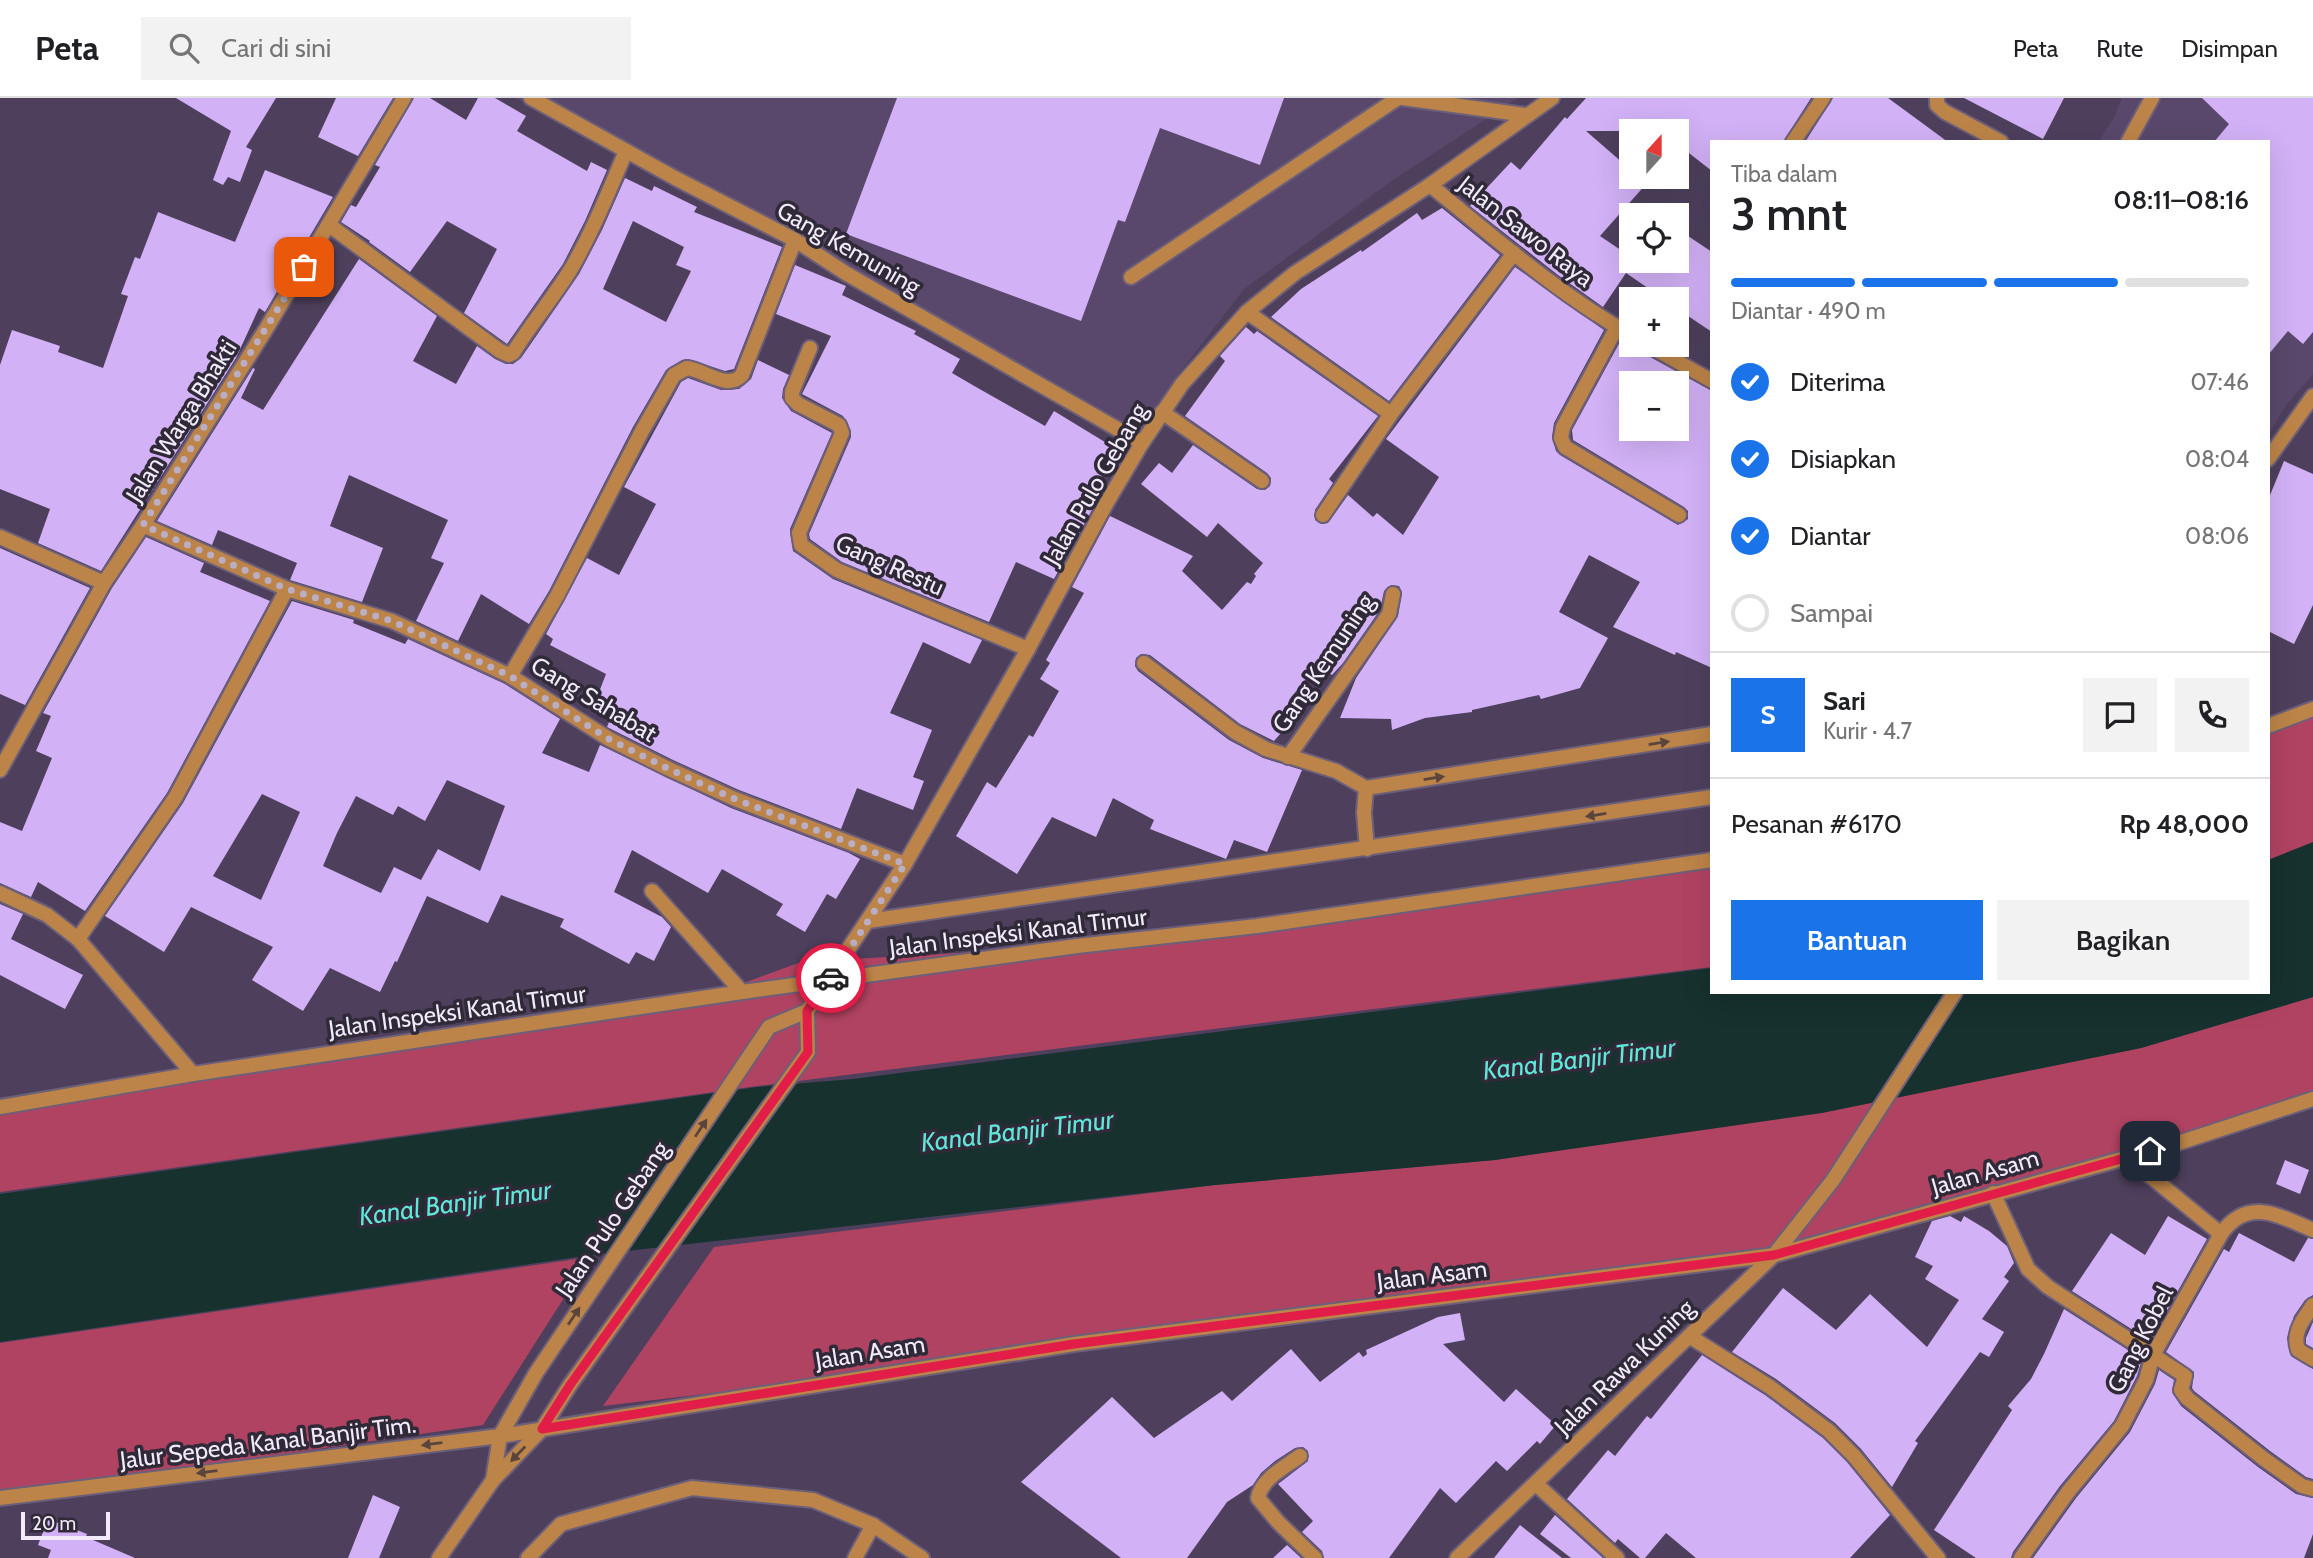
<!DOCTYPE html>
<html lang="id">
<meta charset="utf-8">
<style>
body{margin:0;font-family:Cabin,sans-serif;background:#f2f2f2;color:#202124;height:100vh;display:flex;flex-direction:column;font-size:26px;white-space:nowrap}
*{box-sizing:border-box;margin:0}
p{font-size:23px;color:#757577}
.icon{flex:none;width:38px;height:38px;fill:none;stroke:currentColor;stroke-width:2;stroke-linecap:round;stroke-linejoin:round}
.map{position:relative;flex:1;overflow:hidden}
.details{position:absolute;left:1710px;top:42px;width:560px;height:854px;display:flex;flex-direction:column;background:#fff;border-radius:0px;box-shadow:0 7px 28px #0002}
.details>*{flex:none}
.needle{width:46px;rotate:21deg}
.fabs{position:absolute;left:1619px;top:21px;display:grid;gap:14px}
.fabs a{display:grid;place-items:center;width:70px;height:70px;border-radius:0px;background:#fff;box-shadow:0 7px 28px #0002;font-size:35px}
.scale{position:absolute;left:21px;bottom:18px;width:89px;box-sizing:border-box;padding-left:7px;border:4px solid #f2eafb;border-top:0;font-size:19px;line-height:24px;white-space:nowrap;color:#f2eafb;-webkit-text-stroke:5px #302a38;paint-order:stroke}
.pin{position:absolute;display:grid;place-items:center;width:60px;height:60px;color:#fff;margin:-30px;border-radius:14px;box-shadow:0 4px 10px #0006}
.courier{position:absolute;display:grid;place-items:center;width:70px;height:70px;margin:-35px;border:5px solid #e11d48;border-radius:50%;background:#fff;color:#222;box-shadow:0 2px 9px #0007}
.headline em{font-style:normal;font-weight:600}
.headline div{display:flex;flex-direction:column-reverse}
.headline{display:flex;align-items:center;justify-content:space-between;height:119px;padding:0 21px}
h1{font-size:46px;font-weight:600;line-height:52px}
.bar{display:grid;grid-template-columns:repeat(4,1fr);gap:10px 7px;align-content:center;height:84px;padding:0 21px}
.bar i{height:9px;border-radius:5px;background:#e0e0e0}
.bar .active{background:#1a73e8}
.bar p{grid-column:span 4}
.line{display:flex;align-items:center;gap:18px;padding:0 21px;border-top:2px solid #e0e0e0}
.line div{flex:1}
.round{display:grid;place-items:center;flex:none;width:74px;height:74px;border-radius:0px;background:#f2f2f2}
ol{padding:0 21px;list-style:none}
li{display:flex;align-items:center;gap:21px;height:77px}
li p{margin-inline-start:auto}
li .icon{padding:7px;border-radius:50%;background:#1a73e8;color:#fff;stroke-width:4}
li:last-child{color:#757577}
li i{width:38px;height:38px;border:4px solid #e0e0e0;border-radius:50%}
.action{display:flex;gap:14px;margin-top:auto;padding:14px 21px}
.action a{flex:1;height:80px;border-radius:0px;background:#1a73e8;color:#fff;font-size:28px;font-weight:600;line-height:80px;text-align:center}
.action a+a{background:#f2f2f2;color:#202124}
header{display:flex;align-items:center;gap:42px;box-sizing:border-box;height:98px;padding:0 35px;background:#fff;border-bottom:2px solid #e0e0e0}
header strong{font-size:33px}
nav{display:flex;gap:38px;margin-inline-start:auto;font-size:24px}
.search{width:490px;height:63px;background:#f2f2f2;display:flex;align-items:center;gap:18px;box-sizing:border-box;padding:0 24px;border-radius:0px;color:#757577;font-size:26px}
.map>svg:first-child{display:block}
.built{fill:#59486b}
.green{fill:#b04362}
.water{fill:#16312e}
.building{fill:#d2b1f6;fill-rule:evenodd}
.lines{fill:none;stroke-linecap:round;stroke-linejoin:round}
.service-casing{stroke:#6c5f79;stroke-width:18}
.minor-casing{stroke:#6c5f79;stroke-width:18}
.tertiary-casing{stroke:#6c5f79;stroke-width:18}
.service{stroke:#bc8448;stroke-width:14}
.minor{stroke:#bc8448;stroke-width:14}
.tertiary{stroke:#bc8448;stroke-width:14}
.oneway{fill:#5a453d}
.done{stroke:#b9aec4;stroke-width:7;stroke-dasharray:0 12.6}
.route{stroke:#e11d48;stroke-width:9}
.labels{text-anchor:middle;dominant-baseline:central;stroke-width:7;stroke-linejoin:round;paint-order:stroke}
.street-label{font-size:24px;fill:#f2eafb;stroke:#302a38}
.water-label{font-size:26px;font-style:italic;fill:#60e7d9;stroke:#302a38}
</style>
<header>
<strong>Peta</strong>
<div class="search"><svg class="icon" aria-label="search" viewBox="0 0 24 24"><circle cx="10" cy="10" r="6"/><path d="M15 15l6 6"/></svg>Cari di sini</div>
<nav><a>Peta</a><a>Rute</a><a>Disimpan</a></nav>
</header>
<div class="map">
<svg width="2313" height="1460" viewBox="0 0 2313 1460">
<rect width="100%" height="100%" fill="#4e405d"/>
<g class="built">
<polygon points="516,0 1518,0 1390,84 1244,191 1177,278 1135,346 811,158"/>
<polygon points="2122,0 2313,0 2313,276 2286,307 2268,337 2268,44 2098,44 2114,20"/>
</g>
<g class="green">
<polygon points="2313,611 2313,745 2268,763 2268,627"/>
<polygon points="1711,759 1711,869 757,988 0,1094 0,1009 722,893 801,864 1094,847"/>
<polygon points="2313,899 2313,1001 1774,1157 882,1275 603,1308 714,1149 1215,1087 1495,1062 1887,1000 2141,950"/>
<polygon points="590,1159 483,1327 0,1397 0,1245"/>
</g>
<polygon class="water" points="2313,744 2313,899 2141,950 1822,1015 1495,1062 1215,1087 591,1157 0,1244 0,1096 757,989 853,981 1711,870 1712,894 2268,894 2268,762"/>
<g class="building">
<polygon points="176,0 276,0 246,49 252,52 240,84 228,79 223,87 213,82 231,33"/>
<polygon points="336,0 393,0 358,58 318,39"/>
<polygon points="414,0 430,0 466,22 478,0 495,0 526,18 517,33 587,73 591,64 607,72 585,123 563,166 507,246 464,215 497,151 447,123 410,174 369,144 370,143 341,124 351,107 356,109 380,69 375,67"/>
<polygon points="897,0 1284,0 1260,67 1160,30 1125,124 1118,122 1081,223 846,136"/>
<polygon points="1586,0 1811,0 1783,44 1712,44 1712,73 1676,45 1676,33 1586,33 1631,72 1631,79 1639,79 1647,85 1600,138 1631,159 1631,163 1676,163 1676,130 1712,154 1712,234 1676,210 1676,201 1664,201 1626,175 1603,209 1558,177 1470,108 1511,64 1520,72 1565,19 1567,21"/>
<polygon points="1833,0 1888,0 1948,44 1805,44"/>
<polygon points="1964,0 2064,0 2043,41"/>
<polygon points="2202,0 2313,0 2313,234 2303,246 2288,233 2268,257 2268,44 2214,44 2229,26"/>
<polygon points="265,72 333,99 265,214 259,210 236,260 101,473 38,445 50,411 0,391 0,267 12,232 60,248 58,254 103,270 128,198 121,196 135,159 140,161 158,114 235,144"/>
<path d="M625,80L652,93L654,88L697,109L694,114L782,149L734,271L725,273L688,261L682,262L666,272L633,329L549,493L529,526L481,496L458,543L416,523L444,465L431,460L448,422L349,377L330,428L383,450L362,504L290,482L297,465L218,432L212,447L157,423L253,270L255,271L241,300L263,312L359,161L437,218L413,263L456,286L477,248L495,261L506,266H513L521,260L579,176L602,132ZM633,123L684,149L676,167L691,173L666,224L603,191Z"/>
<polygon points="1442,110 1500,157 1389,303 1271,219 1301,191 1361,152 1362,154 1417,115 1422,122"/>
<polygon points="795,167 846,188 842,197 916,233 914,236 960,261 952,275 976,289 1045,328 1054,313 1118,352 1085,406 1093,410 1054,481 1016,464 989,524 842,464 810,441 809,436 851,339 851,333 843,318 802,296 831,238 776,216"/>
<path d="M1515,169L1604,232L1554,325L1552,339L1556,353L1560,357L1678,427L1688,421V413L1684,409L1573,342L1572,332L1621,242L1636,247L1643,255L1712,293V570L1676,554L1675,557L1613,529L1640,484L1589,457L1559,514L1608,540L1580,590L1541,601L1539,597L1472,612V614L1425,620L1392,632L1391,621L1340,620L1356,580L1398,518L1402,494L1399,488L1391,487L1384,493L1380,512L1343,565L1332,577L1318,566L1289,602L1301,612L1274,643L1240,626L1150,557L1141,556L1136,560L1135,568L1138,573L1229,642L1263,660L1302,672L1267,754L1234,742L1226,761L1150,731L1154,722L1113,700L1096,739L1052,719L1017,776L956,738L987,684L996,690L1029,637L1033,639L1059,593L1040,581L1050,565L1046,562L1084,495L1072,489L1110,418L1193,458L1182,473L1222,512L1247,484L1251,486L1256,478L1254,476L1263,465L1218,425L1207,439L1141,386L1159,365L1172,375L1193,347L1257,391L1265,392L1270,388L1271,380L1267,375L1185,318L1225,263L1220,258L1246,229L1254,236L1257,233L1378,318L1329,381L1333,385L1315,412V422L1322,426L1328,425L1348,397L1373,419L1377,415L1403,437L1439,379L1386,341ZM1631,285H1676V331H1631Z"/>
<polygon points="758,262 789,277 783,291 782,300 791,313 832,335 790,431 793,453 833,481 982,542 970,566 923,544 890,615 932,632 913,679 924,683 913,712 857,690 841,731 739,692 673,662 607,629 615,609 596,602 606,576 550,547 553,541 546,536 587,460 619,477 656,406 624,389 681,284 688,280 721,292 739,291 751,281"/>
<polygon points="2284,363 2313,376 2313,507 2294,546 2268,533 2268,402"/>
<polygon points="146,439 204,465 200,474 270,503 167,695 85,813 38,784 31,799 0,785 0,724 22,733 52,660 36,653 51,618 43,615 112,490"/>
<polygon points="0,450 90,490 25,607 0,596"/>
<path d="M292,503L354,522L353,525L405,546L408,541L505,586L560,621L542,655L589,674L600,647L731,710L849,755L860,761L836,801L827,796L805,834L776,817L783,806L722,771L708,795L632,752L614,794L662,819L671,829L654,863L636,854L629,866L560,829L564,821L501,797L488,825L427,798L397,864L395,863L380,894L330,870L303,913L252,882L273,849L191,809L164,854L105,818L183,705ZM447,682L505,708L480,773L438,751L421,782L394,769L381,795L323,768L337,735L356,698L393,717L398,708L425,723ZM262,696L300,714L261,802L213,778Z"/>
<polygon points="0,806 23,816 11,841 83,877 65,911 0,877"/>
<polygon points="2285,1062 2309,1072 2300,1096 2276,1086"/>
<polygon points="1950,1118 1961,1124 1964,1118 1989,1133 2007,1148 2014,1165 2004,1179 2009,1183 1982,1221 2004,1234 1989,1259 1980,1254 1915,1343 1918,1345 1892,1389 1861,1351 1835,1325 1776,1281 1732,1254 1783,1190 1836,1232 1870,1196 1927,1249 1959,1202 1925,1181 1933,1168 1915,1159 1932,1123"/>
<polygon points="2168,1118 2207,1141 2150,1243 2072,1193 2111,1135 2145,1157"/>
<polygon points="2239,1135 2294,1164 2308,1140 2313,1141 2313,1197 2305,1202 2294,1218 2287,1240 2291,1258 2313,1271 2313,1381 2306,1379 2270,1353 2194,1293 2192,1290 2194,1274 2166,1254 2224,1151 2229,1154"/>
<polygon points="2064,1211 2142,1261 2137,1278 2114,1323 2060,1388 2013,1454 2011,1460 1976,1460 1934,1432 2012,1312 2008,1308 2031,1281 2044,1256"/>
<polygon points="1460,1215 1465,1242 1443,1246 1504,1304 1516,1291 1556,1327 1540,1346 1537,1343 1507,1373 1496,1363 1456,1405 1440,1390 1389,1460 1324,1460 1322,1453 1302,1434 1313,1423 1278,1386 1308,1363 1308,1353 1303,1349 1295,1350 1275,1363 1261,1375 1253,1387 1227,1404 1187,1460 1121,1460 1021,1384 1112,1299 1154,1340 1222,1293 1232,1303 1291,1251 1320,1284 1359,1254 1363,1259 1367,1256 1366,1252 1438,1219"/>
<polygon points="2313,1224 2313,1250 2306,1246 2306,1240"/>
<polygon points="1702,1257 1765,1297 1823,1340 1847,1364 1890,1417 1850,1460 1696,1460 1666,1435 1645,1460 1640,1460 1618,1441 1615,1445 1567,1401 1608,1352 1615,1358 1647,1318 1651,1321"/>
<polygon points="2159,1272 2174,1282 2172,1294 2181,1308 2258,1369 2296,1396 2313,1400 2313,1436 2304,1460 2033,1460 2076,1400 2130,1334 2155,1286"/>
<polygon points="373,1397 400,1409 379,1460 348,1460"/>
<polygon points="1555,1417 1603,1460 1571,1460 1540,1436"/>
<polygon points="48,1421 87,1436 86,1439 135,1460 48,1460 51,1452 38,1447"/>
<polygon points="1520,1427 1562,1460 1494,1460"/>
<polygon points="1287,1447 1301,1460 1273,1460"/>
</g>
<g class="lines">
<g class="service-casing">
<g id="service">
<polyline points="1402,0 1526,17"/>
<polyline points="2128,44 2152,0"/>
<polyline points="1131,179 1398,0"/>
<polyline points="1162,314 1262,383"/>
</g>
</g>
<g class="minor-casing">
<g id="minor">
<polyline points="531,0 675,80 795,142 847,176 1142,345"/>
<polyline points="1937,0 1937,7 1945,14 2001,44"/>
<polyline points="1793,44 1823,0"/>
<path d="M1430,87C1494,139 1558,196 1631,237"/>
<path d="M329,127L500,253L509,257L513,255C531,226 553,200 571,171C593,133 609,93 626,53"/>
<polyline points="1247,214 1391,316"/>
<polyline points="1617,229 1563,329 1561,340 1565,349 1679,417"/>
<polyline points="1648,247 1712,283"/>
<polyline points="810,250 792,294 792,300 798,306 839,327 842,335 799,435 801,447 837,472 1028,551"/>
<polyline points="1323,417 1391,316 1514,155"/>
<polyline points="143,427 287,491 392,523 510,578 609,641 669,671 735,701 905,766"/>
<polyline points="0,439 104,485"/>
<polyline points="1144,565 1235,634 1266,651 1336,673 1366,690 1712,636"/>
<path d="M510,578L557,498L642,333L674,277L687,270C704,272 728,293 742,277L795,142"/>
<polyline points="1288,659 1389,516 1393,496"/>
<polyline points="0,672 104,485 143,427 266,231 404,0"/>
<polyline points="1366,690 1364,715 1367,751"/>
<polyline points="652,793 742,894"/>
<polyline points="0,795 47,817 78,841 193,976"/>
<polyline points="868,823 1712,699"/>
<polyline points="78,841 175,700 287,491"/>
<polyline points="1993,1095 2028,1171 2048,1189 2179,1274 2185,1278 2181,1292 2187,1300 2264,1361 2302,1388 2313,1391"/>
<path d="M2221,1136C2248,1098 2279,1118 2313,1132"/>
<path d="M2313,1207C2303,1222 2292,1234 2298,1252L2313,1261"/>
<polyline points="1689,1238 1770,1289 1829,1333 1854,1358 1938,1460"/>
<path d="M1300,1358C1285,1369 1261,1381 1258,1400L1278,1424L1315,1460"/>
<polyline points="1536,1386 1617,1460"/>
<polyline points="0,1400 500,1338"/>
<polyline points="528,1460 561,1426 692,1390 813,1402 873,1427 922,1460"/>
<polyline points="855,1460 873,1427"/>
<polyline points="1457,1460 1774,1157"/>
<polyline points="2021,1460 2068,1394 2122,1328 2146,1282 2153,1257 2221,1136 2127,1059"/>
</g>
</g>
<g class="tertiary-casing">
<g id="tertiary">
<polyline points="2268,361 2313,298"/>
<polyline points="2268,628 2313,611"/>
<polyline points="0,1009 193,976 742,894 1077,848 1257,828 1712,762"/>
<polyline points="1774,1157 1833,1082 1955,894"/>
<polyline points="500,1338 1074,1246 1774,1157 2172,1047 2313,1001"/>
<polyline points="493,1382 500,1338 536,1275 769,929 807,913 905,766 1028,551 1106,406 1142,345 1182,286 1247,214 1295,175 1430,87 1552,0"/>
<polyline points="439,1460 493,1382 542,1331 570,1287 808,954 807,913"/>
</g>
</g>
<use href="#service" class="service"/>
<use href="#minor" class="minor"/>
<use href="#tertiary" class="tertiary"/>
</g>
<defs><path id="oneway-solid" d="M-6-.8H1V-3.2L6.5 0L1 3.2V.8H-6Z" transform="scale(1.75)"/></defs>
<g class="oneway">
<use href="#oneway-solid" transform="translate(1659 645) rotate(-9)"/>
<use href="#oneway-solid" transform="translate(1434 680) rotate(-9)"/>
<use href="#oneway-solid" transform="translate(1596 717) rotate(171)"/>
<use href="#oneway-solid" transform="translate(701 1030) rotate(-56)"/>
<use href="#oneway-solid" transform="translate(574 1218) rotate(-56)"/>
<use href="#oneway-solid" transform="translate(432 1346) rotate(173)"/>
<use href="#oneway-solid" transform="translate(518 1356) rotate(134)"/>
<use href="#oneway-solid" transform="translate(207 1374) rotate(173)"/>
</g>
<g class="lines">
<polyline class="done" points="304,169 143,427 287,491 392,523 510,578 609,641 669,671 735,701 905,766 831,880"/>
<polyline class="route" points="831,880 807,913 808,954 570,1287 542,1331 1074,1246 1774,1157 2150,1053"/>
</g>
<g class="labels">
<g class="street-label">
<text transform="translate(1526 133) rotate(38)">Jalan Sawo Raya</text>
<text transform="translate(849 150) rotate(30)">Gang Kemuning</text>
<text transform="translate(181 323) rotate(-58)">Jalan Warga Bhakti</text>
<text transform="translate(1095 386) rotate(-60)">Jalan Pulo Gebang</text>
<text transform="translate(890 467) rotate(24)">Gang Restu</text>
<text transform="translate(1323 565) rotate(-56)">Gang Kemuning</text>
<text transform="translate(594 601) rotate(31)">Gang Sahabat</text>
<text transform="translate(1018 834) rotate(-7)">Jalan Inspeksi Kanal Timur</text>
<text transform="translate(457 913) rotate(-8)">Jalan Inspeksi Kanal Timur</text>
<text transform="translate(1985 1074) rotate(-16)">Jalan Asam</text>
<text transform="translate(612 1121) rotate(-56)">Jalan Pulo Gebang</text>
<text transform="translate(1432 1177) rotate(-7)">Jalan Asam</text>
<text transform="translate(2140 1241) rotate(-63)">Gang Kobel</text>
<text transform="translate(870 1254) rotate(-9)">Jalan Asam</text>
<text transform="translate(1624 1269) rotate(-44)">Jalan Rawa Kuning</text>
<text transform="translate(268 1344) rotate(-7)">Jalur Sepeda Kanal Banjir Tim.</text>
</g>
<g class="water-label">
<text transform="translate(1579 961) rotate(-7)">Kanal Banjir Timur</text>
<text transform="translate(1017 1033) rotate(-7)">Kanal Banjir Timur</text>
<text transform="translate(455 1105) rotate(-8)">Kanal Banjir Timur</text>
</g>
</g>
</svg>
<div class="fabs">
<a><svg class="needle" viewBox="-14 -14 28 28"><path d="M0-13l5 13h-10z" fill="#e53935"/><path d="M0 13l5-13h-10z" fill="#757577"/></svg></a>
<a><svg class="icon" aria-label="locate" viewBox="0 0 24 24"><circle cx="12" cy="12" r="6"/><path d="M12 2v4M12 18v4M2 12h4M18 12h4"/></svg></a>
<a>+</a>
<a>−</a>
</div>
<div class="scale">20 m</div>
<div class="pin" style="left:304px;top:169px;background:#ea580c"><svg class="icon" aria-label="bag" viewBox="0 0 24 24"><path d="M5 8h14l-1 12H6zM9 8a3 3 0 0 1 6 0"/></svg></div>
<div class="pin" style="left:2150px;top:1053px;background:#1f2937"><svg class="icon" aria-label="home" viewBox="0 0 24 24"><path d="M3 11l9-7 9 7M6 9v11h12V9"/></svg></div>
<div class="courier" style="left:831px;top:880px"><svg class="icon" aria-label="car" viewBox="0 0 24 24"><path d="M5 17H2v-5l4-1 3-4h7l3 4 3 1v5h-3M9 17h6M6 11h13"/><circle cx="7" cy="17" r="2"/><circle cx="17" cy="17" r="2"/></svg></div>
<section class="details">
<div class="headline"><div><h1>3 mnt</h1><p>Tiba dalam</p></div><em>08:11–08:16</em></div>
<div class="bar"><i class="active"></i><i class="active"></i><i class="active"></i><i></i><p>Diantar · 490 m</p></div>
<ol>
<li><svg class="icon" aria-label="check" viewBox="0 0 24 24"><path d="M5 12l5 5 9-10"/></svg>Diterima<p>07:46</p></li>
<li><svg class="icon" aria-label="check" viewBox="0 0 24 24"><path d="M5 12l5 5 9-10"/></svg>Disiapkan<p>08:04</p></li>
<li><svg class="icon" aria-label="check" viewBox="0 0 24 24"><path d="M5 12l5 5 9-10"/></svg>Diantar<p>08:06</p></li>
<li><i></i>Sampai</li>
</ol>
<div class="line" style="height:126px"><b class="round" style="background:#1a73e8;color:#fff">S</b><div><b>Sari</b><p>Kurir · 4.7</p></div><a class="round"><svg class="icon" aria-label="chat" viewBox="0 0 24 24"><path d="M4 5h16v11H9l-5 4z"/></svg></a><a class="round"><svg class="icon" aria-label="phone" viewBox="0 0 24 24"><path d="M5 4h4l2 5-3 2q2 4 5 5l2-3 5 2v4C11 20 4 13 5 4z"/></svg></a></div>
<div class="line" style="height:91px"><div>Pesanan #6170</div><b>Rp 48,000</b></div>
<div class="action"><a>Bantuan</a><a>Bagikan</a></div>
</section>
</div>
